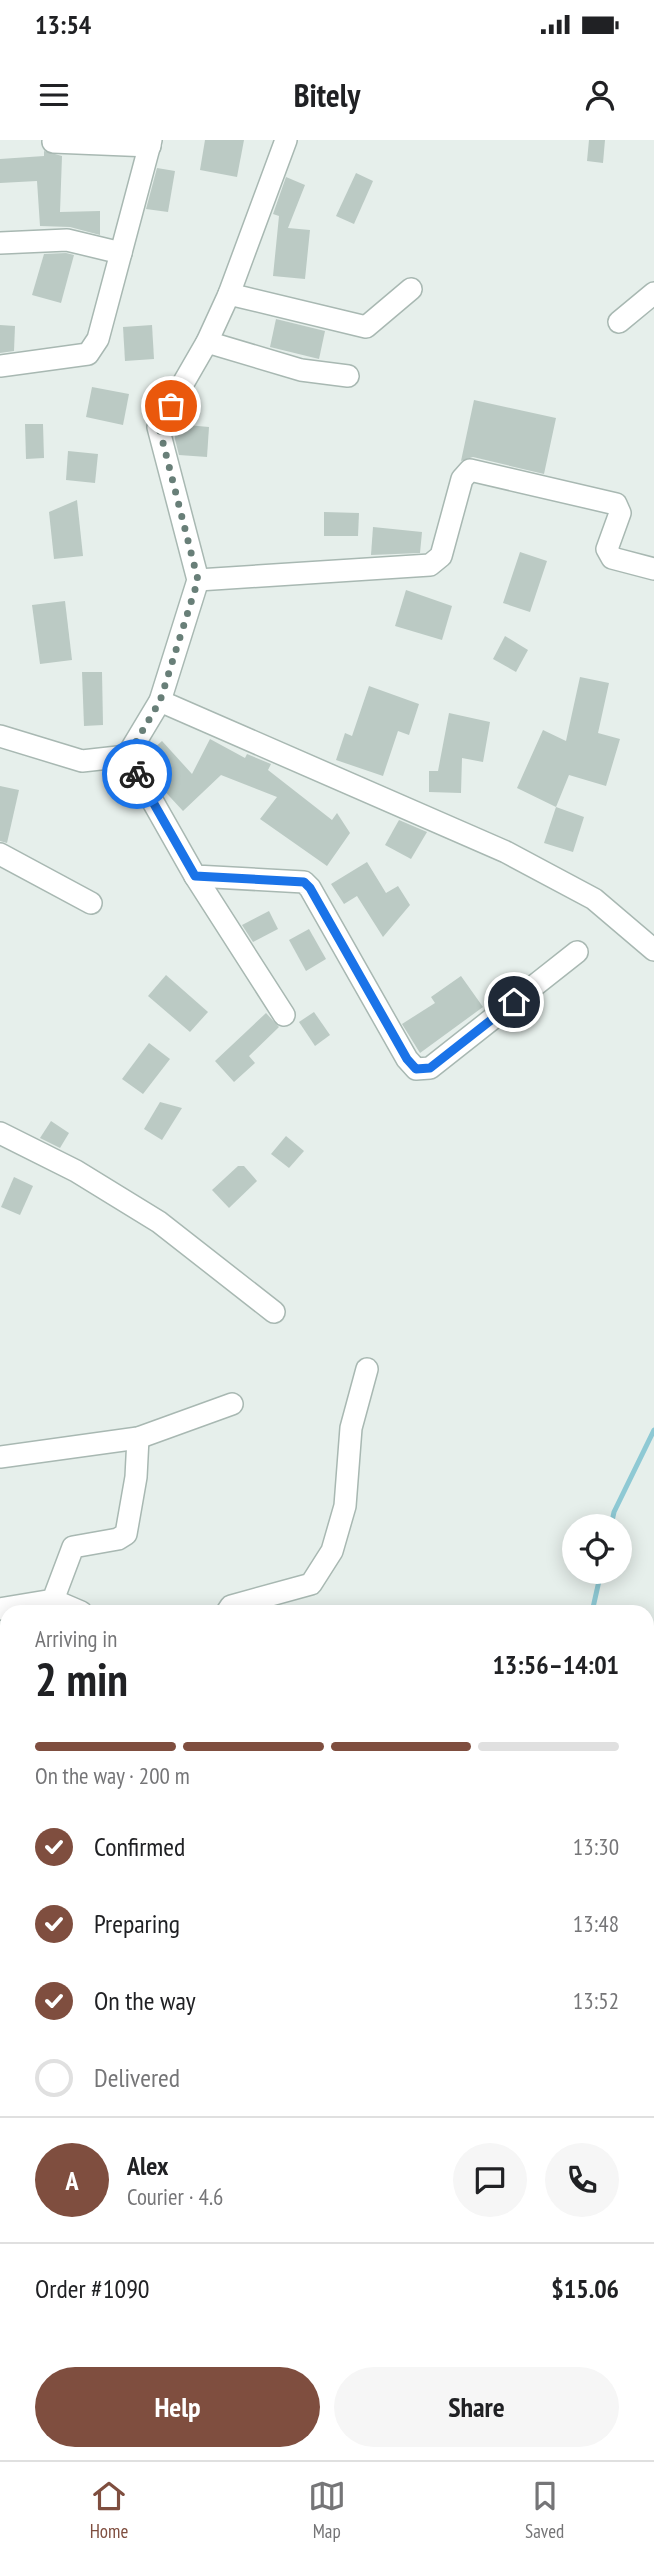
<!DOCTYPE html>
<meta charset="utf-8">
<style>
body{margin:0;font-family:"PT Sans Narrow",sans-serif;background:#f6f6f6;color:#202124;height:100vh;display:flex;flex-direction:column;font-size:26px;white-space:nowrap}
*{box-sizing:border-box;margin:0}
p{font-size:23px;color:#757577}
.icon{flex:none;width:38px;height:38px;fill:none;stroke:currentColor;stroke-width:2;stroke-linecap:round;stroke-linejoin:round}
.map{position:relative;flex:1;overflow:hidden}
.details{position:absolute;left:0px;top:1465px;width:654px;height:856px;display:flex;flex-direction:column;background:#fff;border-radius:21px 21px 0 0;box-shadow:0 4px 18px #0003}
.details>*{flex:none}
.fabs{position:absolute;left:562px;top:1374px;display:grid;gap:14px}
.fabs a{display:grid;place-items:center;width:70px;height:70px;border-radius:50%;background:#fff;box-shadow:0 4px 18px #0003;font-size:35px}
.pin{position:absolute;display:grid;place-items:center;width:60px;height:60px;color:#fff;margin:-30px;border:4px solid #fff;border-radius:50%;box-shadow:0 2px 7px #0007}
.courier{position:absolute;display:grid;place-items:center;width:70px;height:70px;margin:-35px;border:5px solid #1a73e8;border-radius:50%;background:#fff;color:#222;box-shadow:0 2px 9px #0007}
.summary em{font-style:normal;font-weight:700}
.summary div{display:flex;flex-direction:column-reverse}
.summary{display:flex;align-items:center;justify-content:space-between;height:119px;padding:0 35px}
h1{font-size:46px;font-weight:700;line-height:52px}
.bar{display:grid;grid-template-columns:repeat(4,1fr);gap:10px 7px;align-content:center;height:84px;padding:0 35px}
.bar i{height:9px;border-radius:5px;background:#e0e0e0}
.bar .on{background:#7f4e3f}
.bar p{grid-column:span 4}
.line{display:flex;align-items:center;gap:18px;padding:0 35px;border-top:2px solid #e0e0e0}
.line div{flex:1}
.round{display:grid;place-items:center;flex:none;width:74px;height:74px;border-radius:37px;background:#f6f6f6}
ol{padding:0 35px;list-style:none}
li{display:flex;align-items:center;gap:21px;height:77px}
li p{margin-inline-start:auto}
li .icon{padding:7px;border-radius:50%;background:#7f4e3f;color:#fff;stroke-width:4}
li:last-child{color:#757577}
li i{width:38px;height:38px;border:4px solid #e0e0e0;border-radius:50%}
.action{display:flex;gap:14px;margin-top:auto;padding:14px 35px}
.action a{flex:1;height:80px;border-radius:42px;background:#7f4e3f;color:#fff;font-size:28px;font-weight:700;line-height:80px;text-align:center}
.action a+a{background:#f6f6f6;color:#202124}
.status{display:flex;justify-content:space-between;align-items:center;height:49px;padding:0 35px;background:#fff;direction:ltr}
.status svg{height:19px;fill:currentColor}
header{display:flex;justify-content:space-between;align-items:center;height:91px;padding:0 35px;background:#fff;font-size:32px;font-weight:700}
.tabs{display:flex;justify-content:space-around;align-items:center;height:98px;border-top:2px solid #e0e0e0;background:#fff;font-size:19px;color:#757577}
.tabs a{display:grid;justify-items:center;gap:4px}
.tabs .on{color:#7f4e3f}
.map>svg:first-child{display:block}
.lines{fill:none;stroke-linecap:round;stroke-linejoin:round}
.stream{stroke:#8ec9d4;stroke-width:5}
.building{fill:#bbcac4}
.street-casing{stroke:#a8b8b2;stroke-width:24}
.street{stroke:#fff;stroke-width:21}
.done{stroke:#687f78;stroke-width:7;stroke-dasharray:0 12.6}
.route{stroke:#1a73e8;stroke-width:9}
</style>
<div class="status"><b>13:54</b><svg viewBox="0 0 49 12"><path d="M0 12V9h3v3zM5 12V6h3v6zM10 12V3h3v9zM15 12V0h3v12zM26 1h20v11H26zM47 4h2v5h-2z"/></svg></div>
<header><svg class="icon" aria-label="menu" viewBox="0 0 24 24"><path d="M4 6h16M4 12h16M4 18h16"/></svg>Bitely<svg class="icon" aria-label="person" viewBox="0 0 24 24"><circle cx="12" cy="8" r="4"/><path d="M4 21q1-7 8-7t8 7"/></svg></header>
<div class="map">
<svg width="654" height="2320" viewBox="0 0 654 2320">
<rect width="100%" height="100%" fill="#e6efeb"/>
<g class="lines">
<g class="stream">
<polyline points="611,1386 614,1372 654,1290"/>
<polyline points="592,1472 601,1432"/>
<polyline points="648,1838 650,1820"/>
<polyline points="113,2320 116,2314"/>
<polyline points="221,2320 225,2314"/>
<polyline points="415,2320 419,2314"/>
</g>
</g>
<g class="building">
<polygon points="205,0 244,0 237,37 200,30"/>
<polygon points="589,0 605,0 603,23 587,21"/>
<polygon points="44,11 62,16 60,72 100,71 100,95 70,87 40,86 37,41 0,43 0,19 44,16"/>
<polygon points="157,28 175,31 168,72 146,69"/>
<polygon points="356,33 373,41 354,84 336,76"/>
<polygon points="286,37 305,45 288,88 310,90 305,139 273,136 279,76 273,74"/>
<polygon points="66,113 74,115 61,163 32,155 44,114"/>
<polygon points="276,179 325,191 319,219 270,207"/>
<polygon points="0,185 15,186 14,211 0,213"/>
<polygon points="152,185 154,219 125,221 123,187"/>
<polygon points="92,247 129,254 123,285 86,277"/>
<polygon points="474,260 556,278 544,334 473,317 461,321"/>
<polygon points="25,284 43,284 44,318 26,319"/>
<polygon points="176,284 209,287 207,317 179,315 175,299"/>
<polygon points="68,311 98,314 95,343 66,340"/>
<polygon points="77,360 83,416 54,419 49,372"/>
<polygon points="324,372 359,373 358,396 324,396"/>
<polygon points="373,387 422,392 420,413 371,415"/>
<polygon points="520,412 547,421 530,472 503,463"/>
<polygon points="406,450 452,466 442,500 395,486"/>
<polygon points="65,461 72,520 40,524 32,465"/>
<polygon points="505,496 528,510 516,532 493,519"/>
<polygon points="82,532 102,532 103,585 84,586"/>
<polygon points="580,537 609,543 598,593 620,599 606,646 569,635 556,667 517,648 543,590 566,601"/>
<polygon points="369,546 419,564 409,595 398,591 383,636 336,620 345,593 352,596"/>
<polygon points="449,573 490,582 483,622 462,618 461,653 429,652 429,631 438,631"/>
<polygon points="210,599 245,618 247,614 271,624 268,630 332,680 337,673 350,693 327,726 260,679 277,657 221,635 183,671 158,644 143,618 162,601 192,634"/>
<polygon points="0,646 19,650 7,703 0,701"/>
<polygon points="556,667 584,677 573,712 544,703"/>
<polygon points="399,680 427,692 411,719 385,705"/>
<polygon points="367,722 386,753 398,746 410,765 383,797 357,756 344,764 331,744"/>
<polygon points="269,771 278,789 253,802 242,785"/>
<polygon points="309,789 326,819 306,831 289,800"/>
<polygon points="166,835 208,872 190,892 148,856"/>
<polygon points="461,836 483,867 420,913 402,884 435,863 431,857"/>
<polygon points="314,872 330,895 315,906 299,882"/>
<polygon points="266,873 279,887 249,916 255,923 234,942 215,921"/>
<polygon points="149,903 170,919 143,954 122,939"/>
<polygon points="160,962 182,968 162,1000 144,989"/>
<polygon points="51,981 69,993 60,1008 40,998"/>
<polygon points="286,996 304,1011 289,1028 271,1014"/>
<polygon points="238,1026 244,1026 257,1041 229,1068 212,1050"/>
<polygon points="14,1037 33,1046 20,1075 1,1067"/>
</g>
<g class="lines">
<g class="street-casing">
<g id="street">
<polyline points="53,2 150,6"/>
<polyline points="0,103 67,100 121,113"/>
<polyline points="229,154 366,187 411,149"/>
<polyline points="619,182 654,153"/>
<polyline points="207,202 301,230 348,236"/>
<polyline points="0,226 88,214 98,199 151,0"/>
<polyline points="198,440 430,425 441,416 462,339 470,330 616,364 620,373 607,409 612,418 654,429"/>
<polyline points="160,561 506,712 594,759 654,810"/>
<polyline points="0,596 82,621 127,616"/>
<polyline points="127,616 195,736 304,742 310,748 407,919 416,929 430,928 577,812"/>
<polyline points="127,616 160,561 198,440 158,287 207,202 229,154 286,0"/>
<polyline points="0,714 91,763"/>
<polyline points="195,736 284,875"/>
<polyline points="0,993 76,1031 159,1082 274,1172"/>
<polyline points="0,1317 138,1298 232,1264"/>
<polyline points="53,1460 81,1472"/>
<polyline points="0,1469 53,1460 73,1407 118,1399 126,1394 136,1337 138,1298"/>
<polyline points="227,1472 231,1466 311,1444 332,1411 345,1366 351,1288 367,1229"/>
<polyline points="0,1612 7,1611"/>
</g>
</g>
<use href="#street" class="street"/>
</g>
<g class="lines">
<polyline class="done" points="137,634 127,617 160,561 198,440 159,287 171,266"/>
<polyline class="route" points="137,634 195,736 304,742 310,748 407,919 416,929 430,928 514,862"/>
</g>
</svg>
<div class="fabs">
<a><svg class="icon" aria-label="locate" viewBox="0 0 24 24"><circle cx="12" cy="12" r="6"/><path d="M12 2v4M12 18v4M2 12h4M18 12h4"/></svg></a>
</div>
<div class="pin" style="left:171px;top:266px;background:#ea580c"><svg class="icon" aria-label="bag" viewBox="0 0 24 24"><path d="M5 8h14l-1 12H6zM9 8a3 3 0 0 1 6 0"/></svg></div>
<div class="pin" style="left:514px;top:862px;background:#1f2937"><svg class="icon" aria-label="home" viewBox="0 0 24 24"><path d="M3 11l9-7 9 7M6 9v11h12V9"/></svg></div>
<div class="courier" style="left:137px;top:634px"><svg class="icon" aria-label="bike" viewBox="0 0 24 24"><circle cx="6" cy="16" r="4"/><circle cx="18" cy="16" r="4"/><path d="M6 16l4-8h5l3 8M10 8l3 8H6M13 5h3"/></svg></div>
<section class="details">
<div class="summary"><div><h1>2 min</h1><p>Arriving in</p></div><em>13:56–14:01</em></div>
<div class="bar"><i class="on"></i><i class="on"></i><i class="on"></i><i></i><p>On the way · 200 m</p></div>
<ol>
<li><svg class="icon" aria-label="check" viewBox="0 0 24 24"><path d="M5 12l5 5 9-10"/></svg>Confirmed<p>13:30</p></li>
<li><svg class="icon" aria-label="check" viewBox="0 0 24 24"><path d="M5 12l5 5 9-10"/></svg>Preparing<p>13:48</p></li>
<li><svg class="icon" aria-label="check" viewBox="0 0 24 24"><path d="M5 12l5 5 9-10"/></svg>On the way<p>13:52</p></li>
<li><i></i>Delivered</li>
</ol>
<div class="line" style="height:126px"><b class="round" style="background:#7f4e3f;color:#fff">A</b><div><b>Alex</b><p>Courier · 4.6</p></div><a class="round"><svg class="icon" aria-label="chat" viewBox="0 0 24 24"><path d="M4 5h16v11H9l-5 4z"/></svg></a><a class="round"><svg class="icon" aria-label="phone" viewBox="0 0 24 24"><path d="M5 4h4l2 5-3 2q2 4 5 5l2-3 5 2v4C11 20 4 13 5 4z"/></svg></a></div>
<div class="line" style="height:91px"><div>Order #1090</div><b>$15.06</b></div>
<div class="action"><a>Help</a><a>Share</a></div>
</section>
</div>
<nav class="tabs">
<a class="on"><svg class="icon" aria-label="home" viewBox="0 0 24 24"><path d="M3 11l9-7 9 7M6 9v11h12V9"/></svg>Home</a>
<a><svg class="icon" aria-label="map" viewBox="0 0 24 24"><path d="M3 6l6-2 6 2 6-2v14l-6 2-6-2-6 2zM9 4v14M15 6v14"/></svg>Map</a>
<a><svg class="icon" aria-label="saved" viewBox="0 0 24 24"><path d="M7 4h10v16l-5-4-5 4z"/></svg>Saved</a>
</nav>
